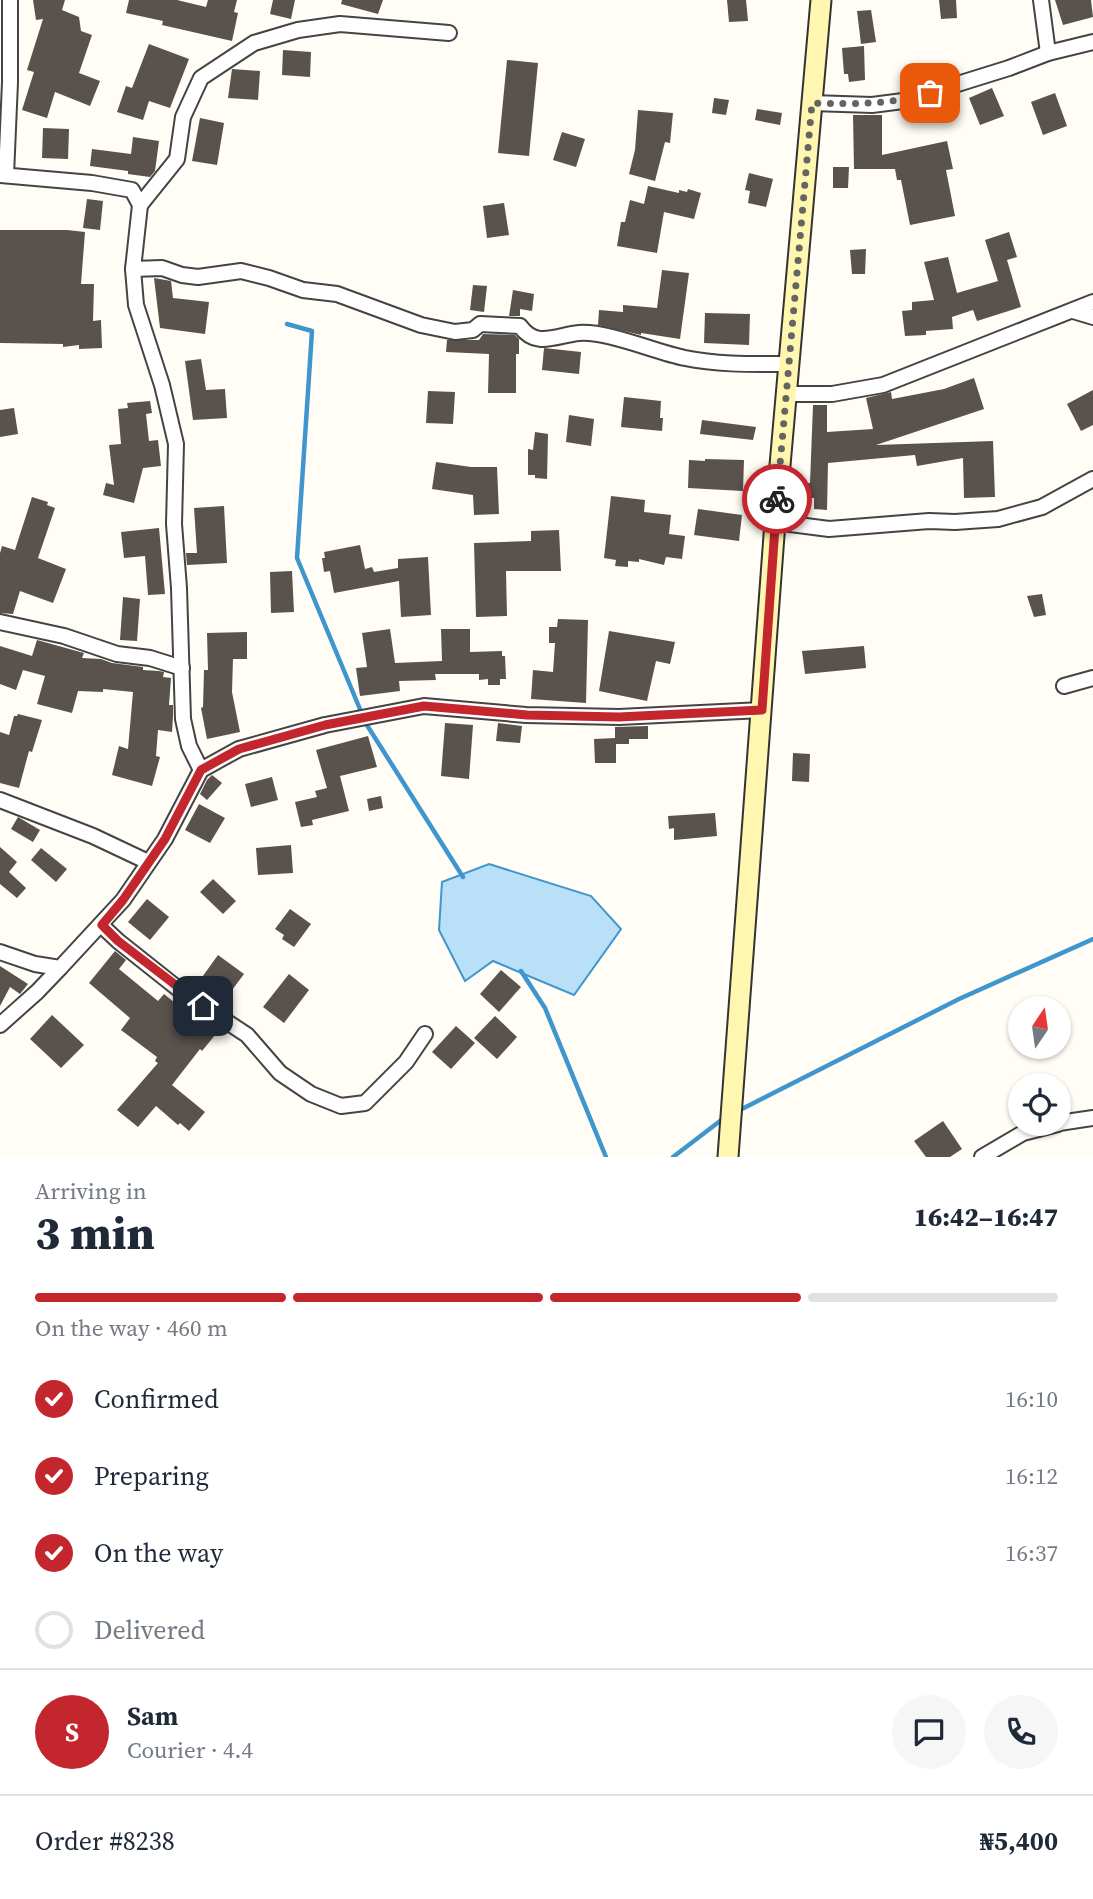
<!DOCTYPE html>
<meta charset="utf-8">
<style>
body{margin:0;font-family:"Source Serif 4",serif;background:#f6f6f7;color:#1f2937;height:100vh;display:flex;flex-direction:column;font-size:26px;white-space:nowrap}
*{box-sizing:border-box;margin:0}
p{font-size:23px;color:#747a83}
.icon{flex:none;width:38px;height:38px;fill:none;stroke:currentColor;stroke-width:2;stroke-linecap:round;stroke-linejoin:round}
.map{position:relative;height:1157px;overflow:hidden}
.side{display:flex;flex-direction:column;background:#fff;flex:1}
.side>*{flex:none}
.needle{width:46px;rotate:13deg}
.fabs{position:absolute;left:1008px;top:996px;display:grid;gap:14px}
.fabs a{display:grid;place-items:center;width:63px;height:63px;border-radius:50%;background:#fff;box-shadow:0 2px 5px #0004;font-size:35px}
.pin{position:absolute;display:grid;place-items:center;width:60px;height:60px;color:#fff;margin:-30px;border-radius:14px;box-shadow:0 4px 10px #0006}
.courier{position:absolute;display:grid;place-items:center;width:70px;height:70px;margin:-35px;border:5px solid #c4262e;border-radius:50%;background:#fff;color:#222;box-shadow:0 2px 9px #0007}
.summary em{font-style:normal;font-weight:800}
.summary div{display:flex;flex-direction:column-reverse}
.summary{display:flex;align-items:center;justify-content:space-between;height:119px;padding:0 35px}
h1{font-size:46px;font-weight:800;line-height:52px}
.bar{display:grid;grid-template-columns:repeat(4,1fr);gap:10px 7px;align-content:center;height:84px;padding:0 35px}
.bar i{height:9px;border-radius:5px;background:#e0e1e3}
.bar .selected{background:#c4262e}
.bar p{grid-column:span 4}
.line{display:flex;align-items:center;gap:18px;padding:0 35px;border-top:2px solid #e0e1e3}
.line div{flex:1}
.round{display:grid;place-items:center;flex:none;width:74px;height:74px;border-radius:37px;background:#f6f6f7}
ol{padding:0 35px;list-style:none}
li{display:flex;align-items:center;gap:21px;height:77px}
li p{margin-inline-start:auto}
li .icon{padding:7px;border-radius:50%;background:#c4262e;color:#fff;stroke-width:4}
li:last-child{color:#747a83}
li i{width:38px;height:38px;border:4px solid #e0e1e3;border-radius:50%}
.map>svg:first-child{display:block}
.water{fill:#b9e0f7;stroke:#3f96cf;stroke-width:2}
.lines{fill:none;stroke-linecap:round;stroke-linejoin:round}
.stream{stroke:#3f96cf;stroke-width:4.5}
.building{fill:#5a524d}
.minor-casing{stroke:#444;stroke-width:18}
.secondary-casing{stroke:#333;stroke-width:23}
.minor{stroke:#fff;stroke-width:14}
.secondary{stroke:#fff6b0;stroke-width:19}
.done{stroke:#646461;stroke-width:7;stroke-dasharray:0 12.6}
.route{stroke:#c4262e;stroke-width:9}
</style>
<div class="map">
<svg width="1093" height="1157" viewBox="0 0 1093 1157">
<rect width="100%" height="100%" fill="#fffdf5"/>
<polygon class="water" points="489,864 591,896 621,929 574,995 493,961 465,981 439,930 442,882"/>
<g class="lines">
<g class="stream">
<polyline points="287,324 312,331 297,558 362,714"/>
<polyline points="365,722 463,877"/>
<polyline points="521,971 545,1008 606,1157"/>
<polyline points="738,1111 959,999 1093,939"/>
<polyline points="673,1157 724,1118"/>
</g>
</g>
<g class="building">
<polygon points="33,0 65,0 62,10 79,17 81,31 92,35 79,73 100,81 90,106 55,92 47,118 22,110 34,72 27,70 43,19 36,20"/>
<polygon points="129,0 177,0 206,7 208,0 237,0 234,12 238,13 232,41 162,25 163,21 126,13"/>
<polygon points="273,0 295,0 291,19 270,14"/>
<polygon points="342,0 383,0 378,14 341,4"/>
<polygon points="727,0 746,0 748,21 729,22"/>
<polygon points="939,0 956,0 957,18 941,19"/>
<polygon points="1055,0 1091,0 1093,17 1063,25"/>
<polygon points="871,10 876,42 861,44 857,11"/>
<polygon points="149,44 189,59 170,108 149,101 143,120 117,112 126,86 132,88"/>
<polygon points="864,46 865,80 849,82 848,74 844,74 842,48"/>
<polygon points="283,50 311,52 310,77 282,75"/>
<polygon points="507,60 538,63 529,156 498,153"/>
<polygon points="232,69 260,71 258,100 228,98"/>
<polygon points="992,88 1004,116 980,125 969,98"/>
<polygon points="1055,93 1067,126 1043,135 1031,102"/>
<polygon points="714,98 729,100 726,115 712,113"/>
<polygon points="757,109 782,113 780,125 755,120"/>
<polygon points="638,110 673,113 670,143 665,142 655,181 629,174 635,150"/>
<polygon points="853,115 882,115 882,155 947,141 953,169 946,170 955,216 910,225 901,180 897,180 895,169 854,169"/>
<polygon points="200,118 224,123 217,165 192,161"/>
<polygon points="43,128 69,129 68,159 42,158"/>
<polygon points="562,132 585,139 576,167 553,160"/>
<polygon points="133,137 159,141 155,171 150,177 128,174 128,171 90,166 92,149 131,154"/>
<polygon points="833,167 849,167 848,188 833,188"/>
<polygon points="749,173 773,179 766,207 748,203 750,191 745,190"/>
<polygon points="648,186 679,193 679,190 687,192 688,189 701,193 694,219 664,212 657,253 617,246 621,222 625,222 630,200 644,204"/>
<polygon points="87,199 103,201 100,230 83,228"/>
<polygon points="504,203 509,235 487,238 483,206"/>
<polygon points="0,230 67,230 85,232 81,284 94,284 93,321 101,320 102,348 79,349 79,345 63,347 63,344 0,343"/>
<polygon points="1009,232 1017,257 1007,260 1021,307 977,321 973,310 952,317 953,329 926,331 926,335 905,336 902,311 912,310 912,302 934,300 924,262 948,257 957,293 998,281 985,240"/>
<polygon points="866,249 865,274 852,274 850,250"/>
<polygon points="662,270 689,273 680,339 641,333 641,335 598,325 599,310 623,312 623,305 657,308"/>
<polygon points="154,278 171,281 173,298 209,302 205,334 160,328"/>
<polygon points="473,285 487,286 484,312 470,310"/>
<polygon points="513,290 534,294 532,311 520,309 520,316 509,316"/>
<polygon points="705,313 750,314 749,345 704,343"/>
<polygon points="483,334 515,335 519,339 519,354 516,354 516,393 488,393 489,354 446,352 447,340 479,340"/>
<polygon points="544,348 581,352 579,374 542,370"/>
<polygon points="201,359 206,390 225,389 227,418 193,420 185,361"/>
<polygon points="974,378 984,409 876,445 993,441 995,497 964,498 963,458 917,466 915,455 828,463 827,510 814,509 814,498 805,498 806,483 810,483 813,405 827,405 827,432 873,429 866,398 891,392 892,399 944,389"/>
<polygon points="1093,390 1093,425 1081,431 1067,404"/>
<polygon points="428,391 455,392 453,424 426,423"/>
<polygon points="624,397 661,401 660,418 663,418 662,431 621,427"/>
<polygon points="150,401 152,413 146,414 149,441 158,440 161,466 143,468 134,503 103,495 106,483 114,485 109,445 121,444 118,409 128,408 127,403"/>
<polygon points="14,408 18,434 0,437 0,410"/>
<polygon points="569,415 594,419 591,446 566,442"/>
<polygon points="702,420 756,427 753,440 700,434"/>
<polygon points="535,432 548,434 547,479 535,478 535,475 528,475 528,449 533,450"/>
<polygon points="705,459 744,460 743,491 688,488 689,460 705,461"/>
<polygon points="436,462 471,467 497,467 499,514 474,515 473,495 432,489"/>
<polygon points="611,496 645,500 644,512 671,515 669,534 685,536 682,559 666,557 664,565 639,559 639,562 628,561 628,567 615,566 616,560 604,558"/>
<polygon points="32,497 48,502 47,505 55,508 38,558 66,569 53,603 20,591 13,614 0,613 0,553 2,546 15,550"/>
<polygon points="224,506 227,563 187,565 186,553 197,553 194,508"/>
<polygon points="698,509 742,515 739,541 694,535"/>
<polygon points="159,528 165,594 148,595 145,556 124,558 121,532"/>
<polygon points="559,530 561,571 506,571 507,616 476,617 474,543 531,541 531,531"/>
<polygon points="360,545 365,569 372,567 374,572 398,568 398,559 428,557 431,615 401,617 399,581 334,593 330,571 324,572 322,558 325,558 324,552"/>
<polygon points="292,571 294,612 271,613 270,572"/>
<polygon points="1042,594 1046,615 1034,617 1027,596"/>
<polygon points="123,597 140,599 137,641 120,640"/>
<polygon points="558,619 588,620 586,703 531,699 533,670 553,672 555,643 549,643 549,627 557,627"/>
<polygon points="390,629 395,663 442,661 441,629 470,629 470,652 502,651 502,656 505,656 506,679 500,679 500,685 488,685 488,679 479,680 479,674 435,674 436,680 399,681 400,691 360,696 356,668 367,667 362,633"/>
<polygon points="609,631 675,642 670,664 656,661 647,701 599,691"/>
<polygon points="247,632 247,659 233,659 232,692 240,732 207,739 201,708 203,707 204,670 208,670 207,633"/>
<polygon points="37,640 84,653 82,658 101,659 112,663 143,667 143,670 159,671 164,672 163,677 171,678 169,705 173,705 173,716 172,732 158,730 156,756 160,757 152,786 112,775 119,746 128,749 133,692 103,689 103,692 78,691 72,713 37,704 45,676 23,670 16,690 0,684 0,646 32,656"/>
<polygon points="864,646 866,668 805,674 802,651"/>
<polygon points="18,714 42,720 32,752 29,751 19,788 0,783 0,732 9,735 14,716 17,716"/>
<polygon points="445,723 473,725 469,779 441,776"/>
<polygon points="498,723 522,726 520,743 496,741"/>
<polygon points="648,726 648,739 629,739 629,744 616,744 616,763 595,763 594,739 615,738 615,727"/>
<polygon points="368,736 377,767 340,776 349,811 312,820 313,825 301,827 295,802 317,797 315,791 327,788 316,750"/>
<polygon points="793,753 810,754 809,782 792,781"/>
<polygon points="212,775 222,783 207,800 200,794 207,780"/>
<polygon points="272,777 278,800 251,807 245,784"/>
<polygon points="381,796 383,808 369,811 367,799"/>
<polygon points="199,804 225,818 210,843 185,830"/>
<polygon points="715,813 717,836 674,840 674,828 669,829 668,816"/>
<polygon points="18,817 40,830 33,842 11,829"/>
<polygon points="291,845 293,873 258,875 256,848"/>
<polygon points="0,847 17,862 9,872 26,888 17,898 0,884"/>
<polygon points="41,848 67,869 56,882 31,860"/>
<polygon points="213,879 236,901 223,914 200,892"/>
<polygon points="147,899 169,917 150,940 128,922"/>
<polygon points="290,909 311,924 294,947 282,939 284,935 275,929"/>
<polygon points="115,951 126,960 119,969 158,1001 164,994 175,1003 178,1001 220,1029 202,1051 200,1049 172,1085 205,1112 189,1131 180,1123 178,1125 156,1106 138,1127 117,1110 158,1063 155,1061 157,1057 121,1030 130,1018 89,983"/>
<polygon points="218,955 244,974 226,998 200,980"/>
<polygon points="0,966 28,984 20,994 10,987 0,1006"/>
<polygon points="501,970 521,987 499,1012 480,994"/>
<polygon points="289,974 309,990 284,1023 263,1007"/>
<polygon points="52,1015 84,1045 61,1068 30,1039"/>
<polygon points="495,1016 517,1037 497,1059 474,1038"/>
<polygon points="456,1026 475,1043 451,1069 432,1052"/>
<polygon points="943,1121 962,1149 950,1157 926,1157 914,1141"/>
</g>
<g class="lines">
<g class="minor-casing">
<g id="minor">
<polyline points="1041,0 1048,53"/>
<polyline points="812,103 872,105 903,101 1009,68 1048,53 1093,42"/>
<polyline points="0,175 92,183 132,190 140,205 133,269 136,305 162,385 176,444 174,524 179,588 183,719 189,746 201,770"/>
<polyline points="6,175 10,82 10,0"/>
<polyline points="140,205 177,159 183,117 201,78 254,43 298,30 340,24 449,33"/>
<path d="M133,269L162,268L182,275L198,277L241,271L269,278L303,290L337,294L421,325L455,332L473,330L480,324L520,326C536,349 557,335 579,333C609,331 655,352 685,358C719,365 755,364 789,364"/>
<polyline points="1073,311 1093,317"/>
<polyline points="786,394 832,394 883,385 1093,302"/>
<polyline points="775,522 829,529 929,521 955,522 998,519 1042,507 1093,479"/>
<polyline points="0,622 64,636 117,654 150,658 182,668"/>
<polyline points="1064,686 1093,678"/>
<polyline points="0,800 93,836 148,862"/>
<polyline points="101,925 118,941 186,995 247,1035 280,1073 311,1094 341,1106 365,1103 406,1062 425,1034"/>
<polyline points="0,952 35,964 60,968 123,900 165,839 201,770 239,749 325,725 424,706 526,715 619,717 762,710"/>
<polyline points="0,1025 37,992 60,968"/>
<polyline points="1059,1123 1093,1118"/>
<polyline points="982,1157 1023,1133 1058,1124"/>
</g>
</g>
<g class="secondary-casing">
<polyline id="secondary" points="728,1157 775,522 821,0"/>
</g>
<use href="#minor" class="minor"/>
<use href="#secondary" class="secondary"/>
</g>
<g class="lines">
<path class="done" d="M777,499L812,103C853,104 890,105 930,93"/>
<polyline class="route" points="203,1006 118,941 102,925 123,900 165,839 201,770 239,749 325,725 424,706 527,715 619,717 762,710 777,499"/>
</g>
</svg>
<div class="fabs">
<a><svg class="needle" viewBox="-14 -14 28 28"><path d="M0-13l5 13h-10z" fill="#e53935"/><path d="M0 13l5-13h-10z" fill="#747a83"/></svg></a>
<a><svg class="icon" aria-label="locate" viewBox="0 0 24 24"><circle cx="12" cy="12" r="6"/><path d="M12 2v4M12 18v4M2 12h4M18 12h4"/></svg></a>
</div>
<div class="pin" style="left:930px;top:93px;background:#ea580c"><svg class="icon" aria-label="bag" viewBox="0 0 24 24"><path d="M5 8h14l-1 12H6zM9 8a3 3 0 0 1 6 0"/></svg></div>
<div class="pin" style="left:203px;top:1006px;background:#1f2937"><svg class="icon" aria-label="home" viewBox="0 0 24 24"><path d="M3 11l9-7 9 7M6 9v11h12V9"/></svg></div>
<div class="courier" style="left:777px;top:499px"><svg class="icon" aria-label="bike" viewBox="0 0 24 24"><circle cx="6" cy="16" r="4"/><circle cx="18" cy="16" r="4"/><path d="M6 16l4-8h5l3 8M10 8l3 8H6M13 5h3"/></svg></div>
</div>
<section class="side">
<div class="summary"><div><h1>3 min</h1><p>Arriving in</p></div><em>16:42–16:47</em></div>
<div class="bar"><i class="selected"></i><i class="selected"></i><i class="selected"></i><i></i><p>On the way · 460 m</p></div>
<ol>
<li><svg class="icon" aria-label="check" viewBox="0 0 24 24"><path d="M5 12l5 5 9-10"/></svg>Confirmed<p>16:10</p></li>
<li><svg class="icon" aria-label="check" viewBox="0 0 24 24"><path d="M5 12l5 5 9-10"/></svg>Preparing<p>16:12</p></li>
<li><svg class="icon" aria-label="check" viewBox="0 0 24 24"><path d="M5 12l5 5 9-10"/></svg>On the way<p>16:37</p></li>
<li><i></i>Delivered</li>
</ol>
<div class="line" style="height:126px"><b class="round" style="background:#c4262e;color:#fff">S</b><div><b>Sam</b><p>Courier · 4.4</p></div><a class="round"><svg class="icon" aria-label="chat" viewBox="0 0 24 24"><path d="M4 5h16v11H9l-5 4z"/></svg></a><a class="round"><svg class="icon" aria-label="phone" viewBox="0 0 24 24"><path d="M5 4h4l2 5-3 2q2 4 5 5l2-3 5 2v4C11 20 4 13 5 4z"/></svg></a></div>
<div class="line" style="height:91px"><div>Order #8238</div><b>₦5,400</b></div>
</section>
